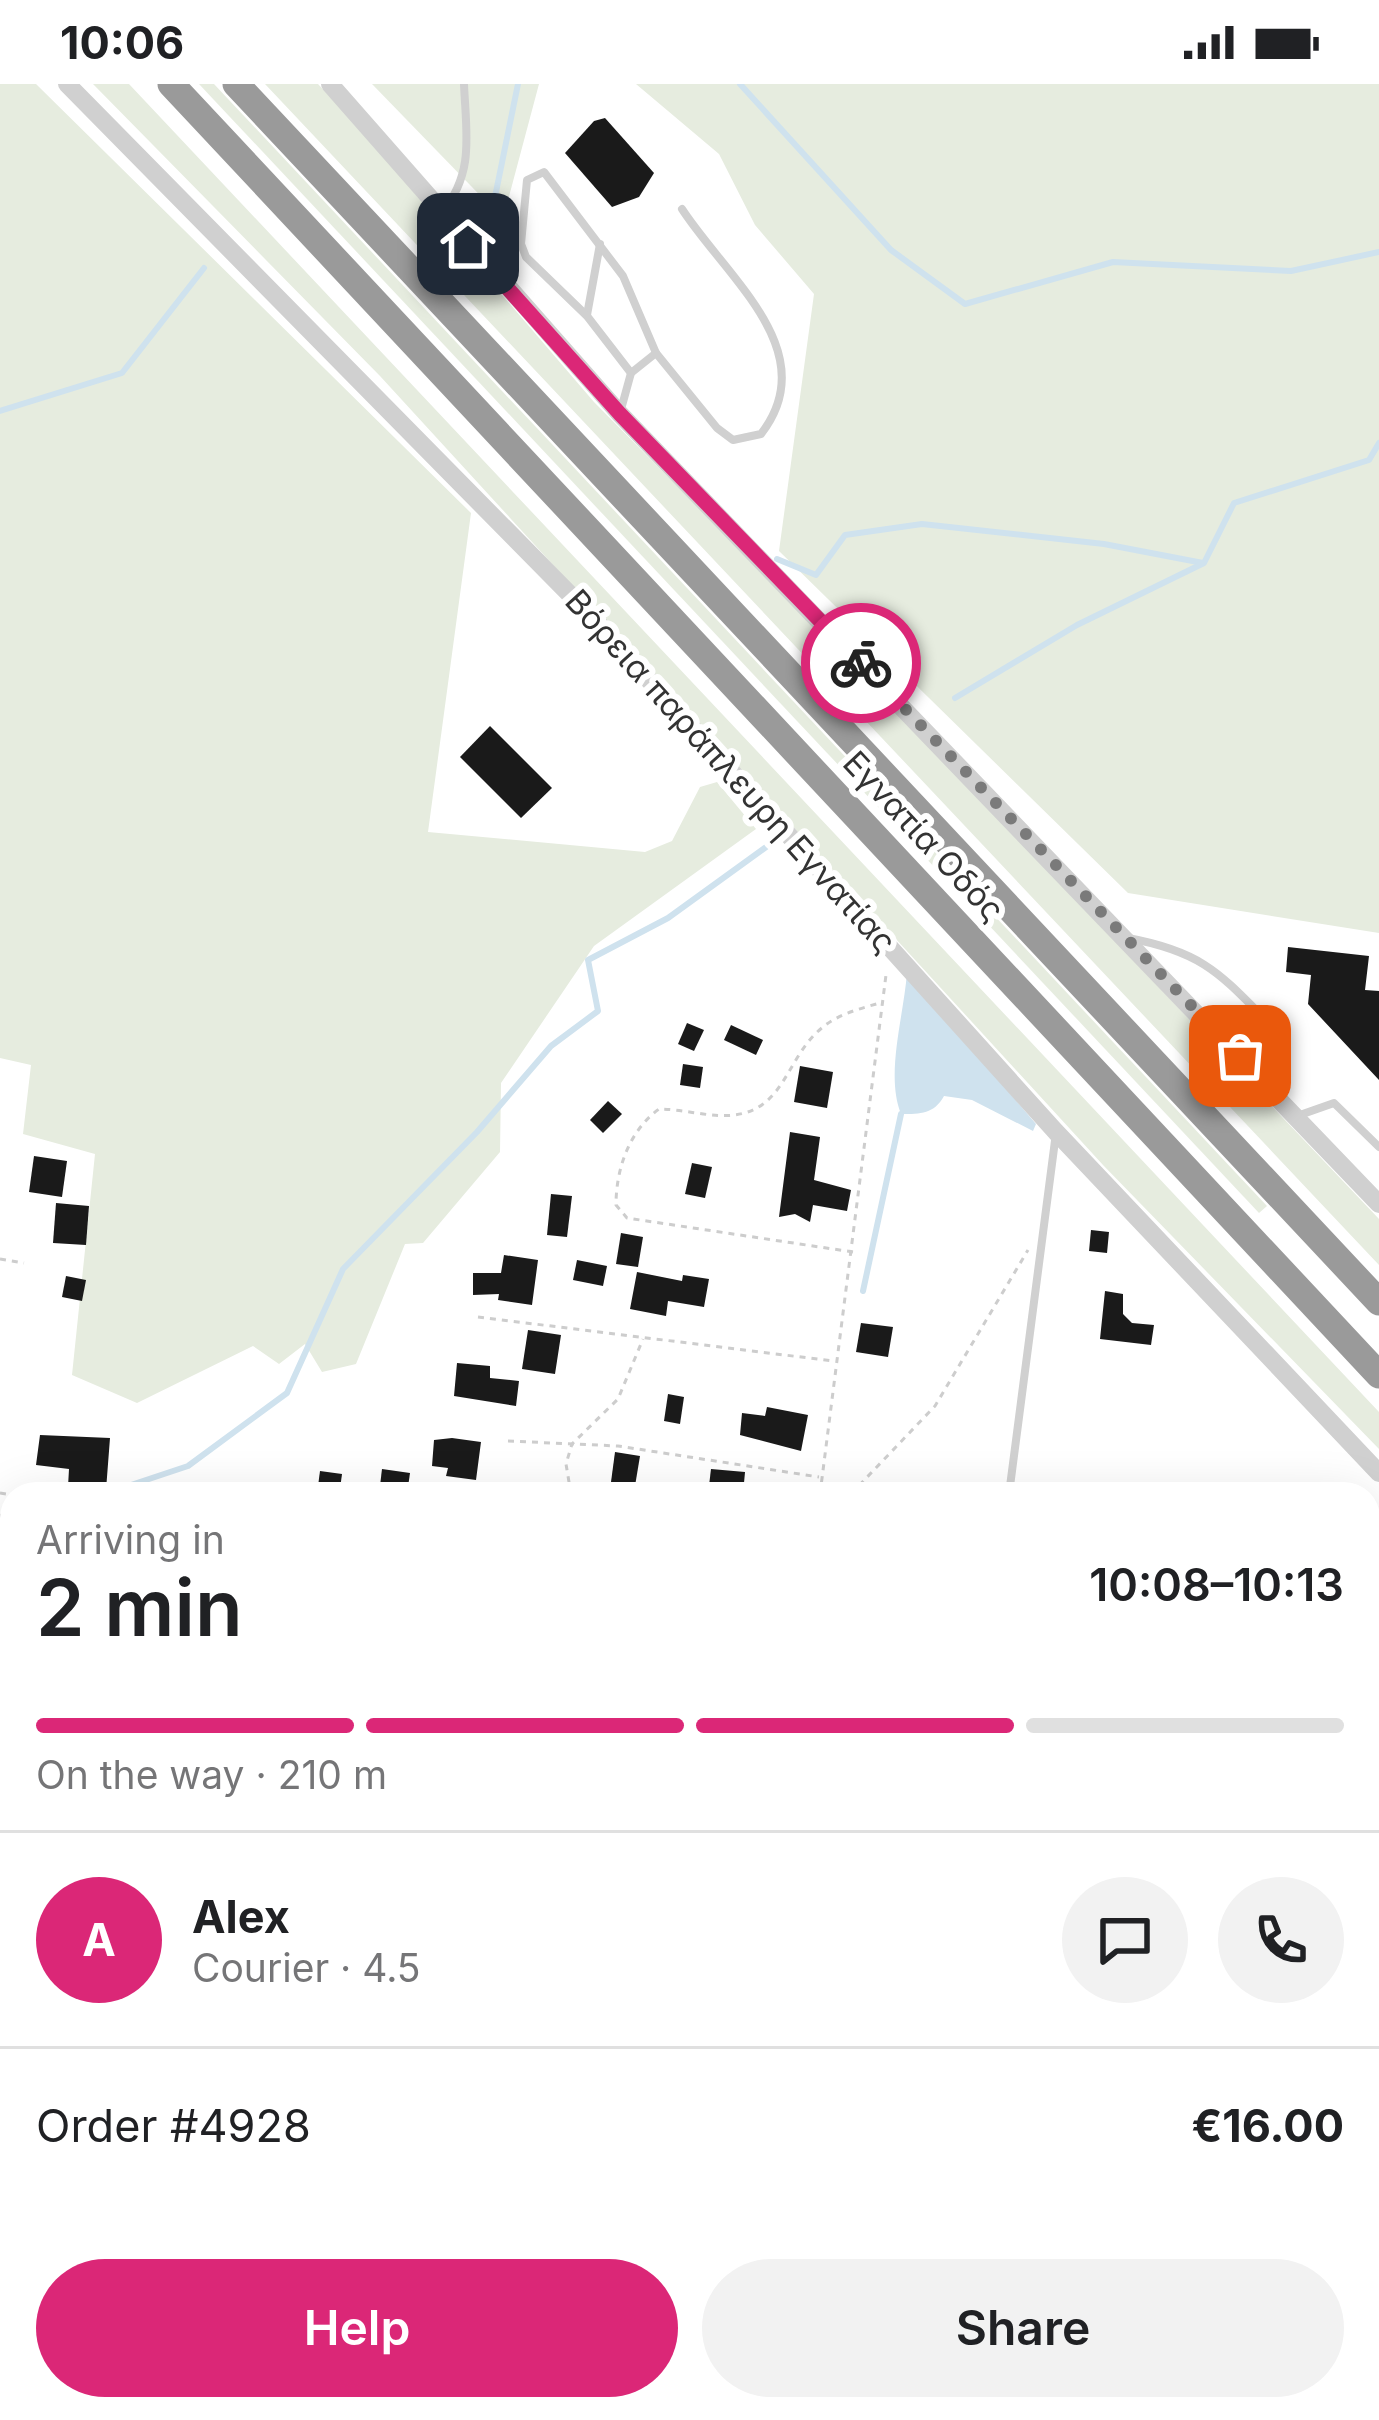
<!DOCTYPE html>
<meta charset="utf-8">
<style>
body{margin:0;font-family:Inter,sans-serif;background:#f2f2f2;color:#202124;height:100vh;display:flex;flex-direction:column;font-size:45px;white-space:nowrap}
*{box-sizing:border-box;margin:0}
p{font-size:39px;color:#757577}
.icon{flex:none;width:66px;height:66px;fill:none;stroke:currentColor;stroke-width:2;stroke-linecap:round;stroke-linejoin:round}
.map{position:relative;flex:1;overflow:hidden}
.panel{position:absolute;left:0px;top:1398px;width:1380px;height:939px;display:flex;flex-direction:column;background:#fff;border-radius:36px 36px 0 0;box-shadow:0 12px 48px #0002}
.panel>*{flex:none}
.pin{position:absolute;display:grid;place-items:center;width:102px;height:102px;color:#fff;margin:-51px;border-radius:24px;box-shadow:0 6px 18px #0006}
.courier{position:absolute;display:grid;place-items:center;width:120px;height:120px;margin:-60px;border:9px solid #db2777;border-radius:50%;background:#fff;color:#222;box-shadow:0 3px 15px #0007}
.overview em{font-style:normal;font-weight:600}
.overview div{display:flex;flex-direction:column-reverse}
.overview{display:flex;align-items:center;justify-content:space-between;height:204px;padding:0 36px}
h1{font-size:78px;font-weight:600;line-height:90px}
.bar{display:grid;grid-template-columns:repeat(4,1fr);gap:18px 12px;align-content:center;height:144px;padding:0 36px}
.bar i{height:15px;border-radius:9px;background:#e0e0e0}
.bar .selected{background:#db2777}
.bar p{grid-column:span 4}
.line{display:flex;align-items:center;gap:30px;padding:0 36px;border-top:3px solid #e0e0e0}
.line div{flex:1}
.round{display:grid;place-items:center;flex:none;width:126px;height:126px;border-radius:63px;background:#f2f2f2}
.action{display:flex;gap:24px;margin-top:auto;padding:24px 36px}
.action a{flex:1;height:138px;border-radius:72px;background:#db2777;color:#fff;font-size:48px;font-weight:600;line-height:138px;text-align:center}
.action a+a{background:#f2f2f2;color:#202124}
.status{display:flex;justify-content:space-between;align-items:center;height:84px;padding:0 60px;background:#fff;direction:ltr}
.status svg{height:33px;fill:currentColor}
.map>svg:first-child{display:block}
.green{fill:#e6ecdf}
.water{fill:#cfe2ee}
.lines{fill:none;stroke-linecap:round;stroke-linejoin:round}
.stream{stroke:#cfe2ee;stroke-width:6}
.building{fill:#1a1a1a}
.path{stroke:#cdcdcd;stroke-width:3;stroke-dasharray:6 6;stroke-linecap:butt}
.service{stroke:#d0d0d0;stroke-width:8}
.minor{stroke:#d0d0d0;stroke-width:14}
.tertiary{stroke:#d0d0d0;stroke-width:18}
.motorway{stroke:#9a9a9a;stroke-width:27}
.done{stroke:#7a7a7a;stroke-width:12;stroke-dasharray:0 21.6}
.route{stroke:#db2777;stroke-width:15}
.labels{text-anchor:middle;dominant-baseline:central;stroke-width:12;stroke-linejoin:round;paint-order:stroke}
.street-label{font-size:33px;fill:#333;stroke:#fff}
</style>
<div class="status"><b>10:06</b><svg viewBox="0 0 49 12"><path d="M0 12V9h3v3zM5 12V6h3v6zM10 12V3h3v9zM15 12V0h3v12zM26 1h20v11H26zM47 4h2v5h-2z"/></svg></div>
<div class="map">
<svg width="1379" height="2336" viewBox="0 0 1379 2336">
<rect width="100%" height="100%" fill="#fff"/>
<g class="green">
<polygon points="0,0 36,0 471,429 428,748 645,768 672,757 700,703 717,698 756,745 594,862 501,999 500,1068 423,1159 405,1160 356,1280 322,1288 305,1260 279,1280 253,1262 137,1319 72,1291 95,1070 23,1050 31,981 0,974"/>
<polygon points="93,0 129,0 1379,1328 1379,1365 1103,1081 380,292"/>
<polygon points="199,0 214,0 1267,1122 1259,1129"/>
<polygon points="265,0 318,0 351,35 594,318 833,560 1379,1135 1379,1181"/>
<polygon points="372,0 539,0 503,135"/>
<polygon points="636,0 1379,0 1379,849 1128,809 779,467 814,210 755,141 719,70"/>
</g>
<path class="water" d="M907,888L1036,1040L1033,1047L972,1016L944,1012C934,1030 921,1030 901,1030C885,990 904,932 907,888Z"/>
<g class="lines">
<g class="stream">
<polyline points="740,0 891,166 965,220 1113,178 1291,187 1379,168"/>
<polyline points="486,157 518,0"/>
<polyline points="0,327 122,289 204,184"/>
<polyline points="777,475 816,491 845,451 922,440 1104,460 1203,479"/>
<polyline points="955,614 1077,541 1204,479 1234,419 1369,376 1379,359"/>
<polyline points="863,1207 901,1030"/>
<polyline points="116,1406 188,1382 287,1309 343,1185 477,1048 551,962 598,927 588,876 668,834 773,758"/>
<polyline points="1368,1806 1379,1783"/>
</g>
</g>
<g class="building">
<polygon points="605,34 654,89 639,113 612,123 565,69 594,37"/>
<polygon points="490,642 552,704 521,734 460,673"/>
<polygon points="1288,863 1369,872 1365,906 1379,907 1379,996 1308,920 1311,891 1286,888"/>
<polygon points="687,939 704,946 694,967 678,960"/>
<polygon points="731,941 763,956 756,971 724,956"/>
<polygon points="683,980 703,983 700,1004 680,1001"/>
<polygon points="800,982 833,988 827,1024 794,1018"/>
<polygon points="608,1017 622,1030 603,1049 590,1036"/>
<polygon points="790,1048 820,1053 814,1096 851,1106 847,1127 813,1121 810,1138 795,1130 779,1133"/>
<polygon points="34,1072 67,1077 62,1113 29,1108"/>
<polygon points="692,1079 712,1083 705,1114 685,1110"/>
<polygon points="551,1110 572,1112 567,1153 547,1151"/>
<polygon points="56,1119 89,1122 86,1161 53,1159"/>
<polygon points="1091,1146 1109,1148 1107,1169 1089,1167"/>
<polygon points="621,1149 643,1153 638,1183 616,1180"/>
<polygon points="504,1171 538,1176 532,1221 498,1216 499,1210 473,1211 473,1189 501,1189"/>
<polygon points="577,1176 607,1182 603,1202 573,1196"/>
<polygon points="637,1188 682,1197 683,1191 709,1195 704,1223 668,1217 666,1232 630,1225"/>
<polygon points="66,1192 86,1196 82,1217 62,1213"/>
<polygon points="1105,1207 1123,1210 1123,1230 1132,1239 1154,1241 1151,1261 1100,1255"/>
<polygon points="861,1239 893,1243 888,1273 856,1268"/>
<polygon points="528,1246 561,1251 555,1290 522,1285"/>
<polygon points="457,1279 490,1282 490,1294 519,1297 516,1322 454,1312"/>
<polygon points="668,1310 684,1313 680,1340 664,1337"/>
<polygon points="767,1323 808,1331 801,1367 740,1351 742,1329 765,1332"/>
<polygon points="40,1351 110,1354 106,1406 68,1403 69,1385 36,1381"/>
<polygon points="452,1354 481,1358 476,1396 446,1392 448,1384 432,1382 434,1356"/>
<polygon points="615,1368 640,1372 635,1402 611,1398"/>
<polygon points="382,1385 410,1389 407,1410 379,1410"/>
<polygon points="711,1385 745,1388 743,1410 708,1410"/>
<polygon points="320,1387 342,1390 340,1405 318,1402"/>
</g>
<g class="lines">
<g class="path">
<path d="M853,1168L627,1134L616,1121C616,1085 629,1047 659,1025C683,1025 711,1034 734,1031C786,1025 786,972 823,943C840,929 863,924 883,918"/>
<polyline points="0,1175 24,1179"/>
<polyline points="478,1233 833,1277"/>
<polyline points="508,1357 618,1362 819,1393"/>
<polyline points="0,1409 12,1411"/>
<polyline points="571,1410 566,1380 572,1360 618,1315 643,1255"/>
<polyline points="820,1410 886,891"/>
<polyline points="851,1410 935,1322 1028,1166"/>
<polyline points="0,1430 12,1458"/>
<polyline points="0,1516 12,1516"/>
<polyline points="0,1638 12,1639"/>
<polyline points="0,1721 12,1720"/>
<polyline points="0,2036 12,2040"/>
<polyline points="5,2100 12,2048"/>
</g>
<g class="service">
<path d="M442,128C475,89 466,49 464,0"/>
<polyline points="587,231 600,160"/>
<path d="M631,289L587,232L526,173L521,160L527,96L544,88L623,192L656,269L717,344L733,356L761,350C825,268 726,193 682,125"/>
<polyline points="620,329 631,289 656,269"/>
<path d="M1128,854C1209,869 1223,894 1279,949"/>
<polyline points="1297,1032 1334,1019 1379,1063"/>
<polyline points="1009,1410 1056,1049"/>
<polyline points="0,2212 12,2226"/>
<polyline points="492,2325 532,2336"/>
<polyline points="659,2325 660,2336"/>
<polyline points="1123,2325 1139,2336"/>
<polyline points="2,2336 12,2245"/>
<polyline points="432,2336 435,2325"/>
<polyline points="1015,2336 1020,2325"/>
</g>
<g class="minor">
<polyline points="0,2117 12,2116"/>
<polyline points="1368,2290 1379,2295"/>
<polyline points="278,2336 283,2325"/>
</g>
<g class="tertiary">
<polyline points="67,0 594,535 1056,1048 1379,1389"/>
<polyline points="330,0 620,330 1379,1120"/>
<polyline points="0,2161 12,2168"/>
<polyline points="311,2325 339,2336"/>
</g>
<g class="motorway">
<polyline points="171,0 1379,1291"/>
<polyline points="236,0 1379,1218"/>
</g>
</g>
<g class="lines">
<polyline class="done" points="861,579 1240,972"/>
<polyline class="route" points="468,160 620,330 861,579"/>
</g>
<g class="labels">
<g class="street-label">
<text transform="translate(731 687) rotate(48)">Βόρεια παράπλευρη Εγνατίας</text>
<text transform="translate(924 752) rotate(47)">Εγνατία Οδός</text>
</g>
</g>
</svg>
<div class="pin" style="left:1240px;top:972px;background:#ea580c"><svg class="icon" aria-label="bag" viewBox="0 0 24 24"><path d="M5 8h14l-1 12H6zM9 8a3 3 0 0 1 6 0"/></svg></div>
<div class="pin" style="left:468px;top:160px;background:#1f2937"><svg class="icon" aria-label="home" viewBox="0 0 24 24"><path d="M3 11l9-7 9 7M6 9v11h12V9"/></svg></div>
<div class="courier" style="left:861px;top:579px"><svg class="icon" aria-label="bike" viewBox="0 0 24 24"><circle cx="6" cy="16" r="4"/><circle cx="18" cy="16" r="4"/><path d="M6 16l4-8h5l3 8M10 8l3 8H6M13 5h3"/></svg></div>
<section class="panel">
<div class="overview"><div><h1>2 min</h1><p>Arriving in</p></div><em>10:08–10:13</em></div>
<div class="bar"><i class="selected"></i><i class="selected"></i><i class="selected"></i><i></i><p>On the way · 210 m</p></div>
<div class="line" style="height:216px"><b class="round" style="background:#db2777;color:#fff">A</b><div><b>Alex</b><p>Courier · 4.5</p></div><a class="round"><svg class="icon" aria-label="chat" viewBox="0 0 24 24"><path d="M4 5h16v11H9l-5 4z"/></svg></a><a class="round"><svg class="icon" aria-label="phone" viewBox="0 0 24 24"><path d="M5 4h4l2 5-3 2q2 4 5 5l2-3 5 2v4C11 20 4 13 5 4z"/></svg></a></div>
<div class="line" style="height:156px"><div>Order #4928</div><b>€16.00</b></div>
<div class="action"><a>Help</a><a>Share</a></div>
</section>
</div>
